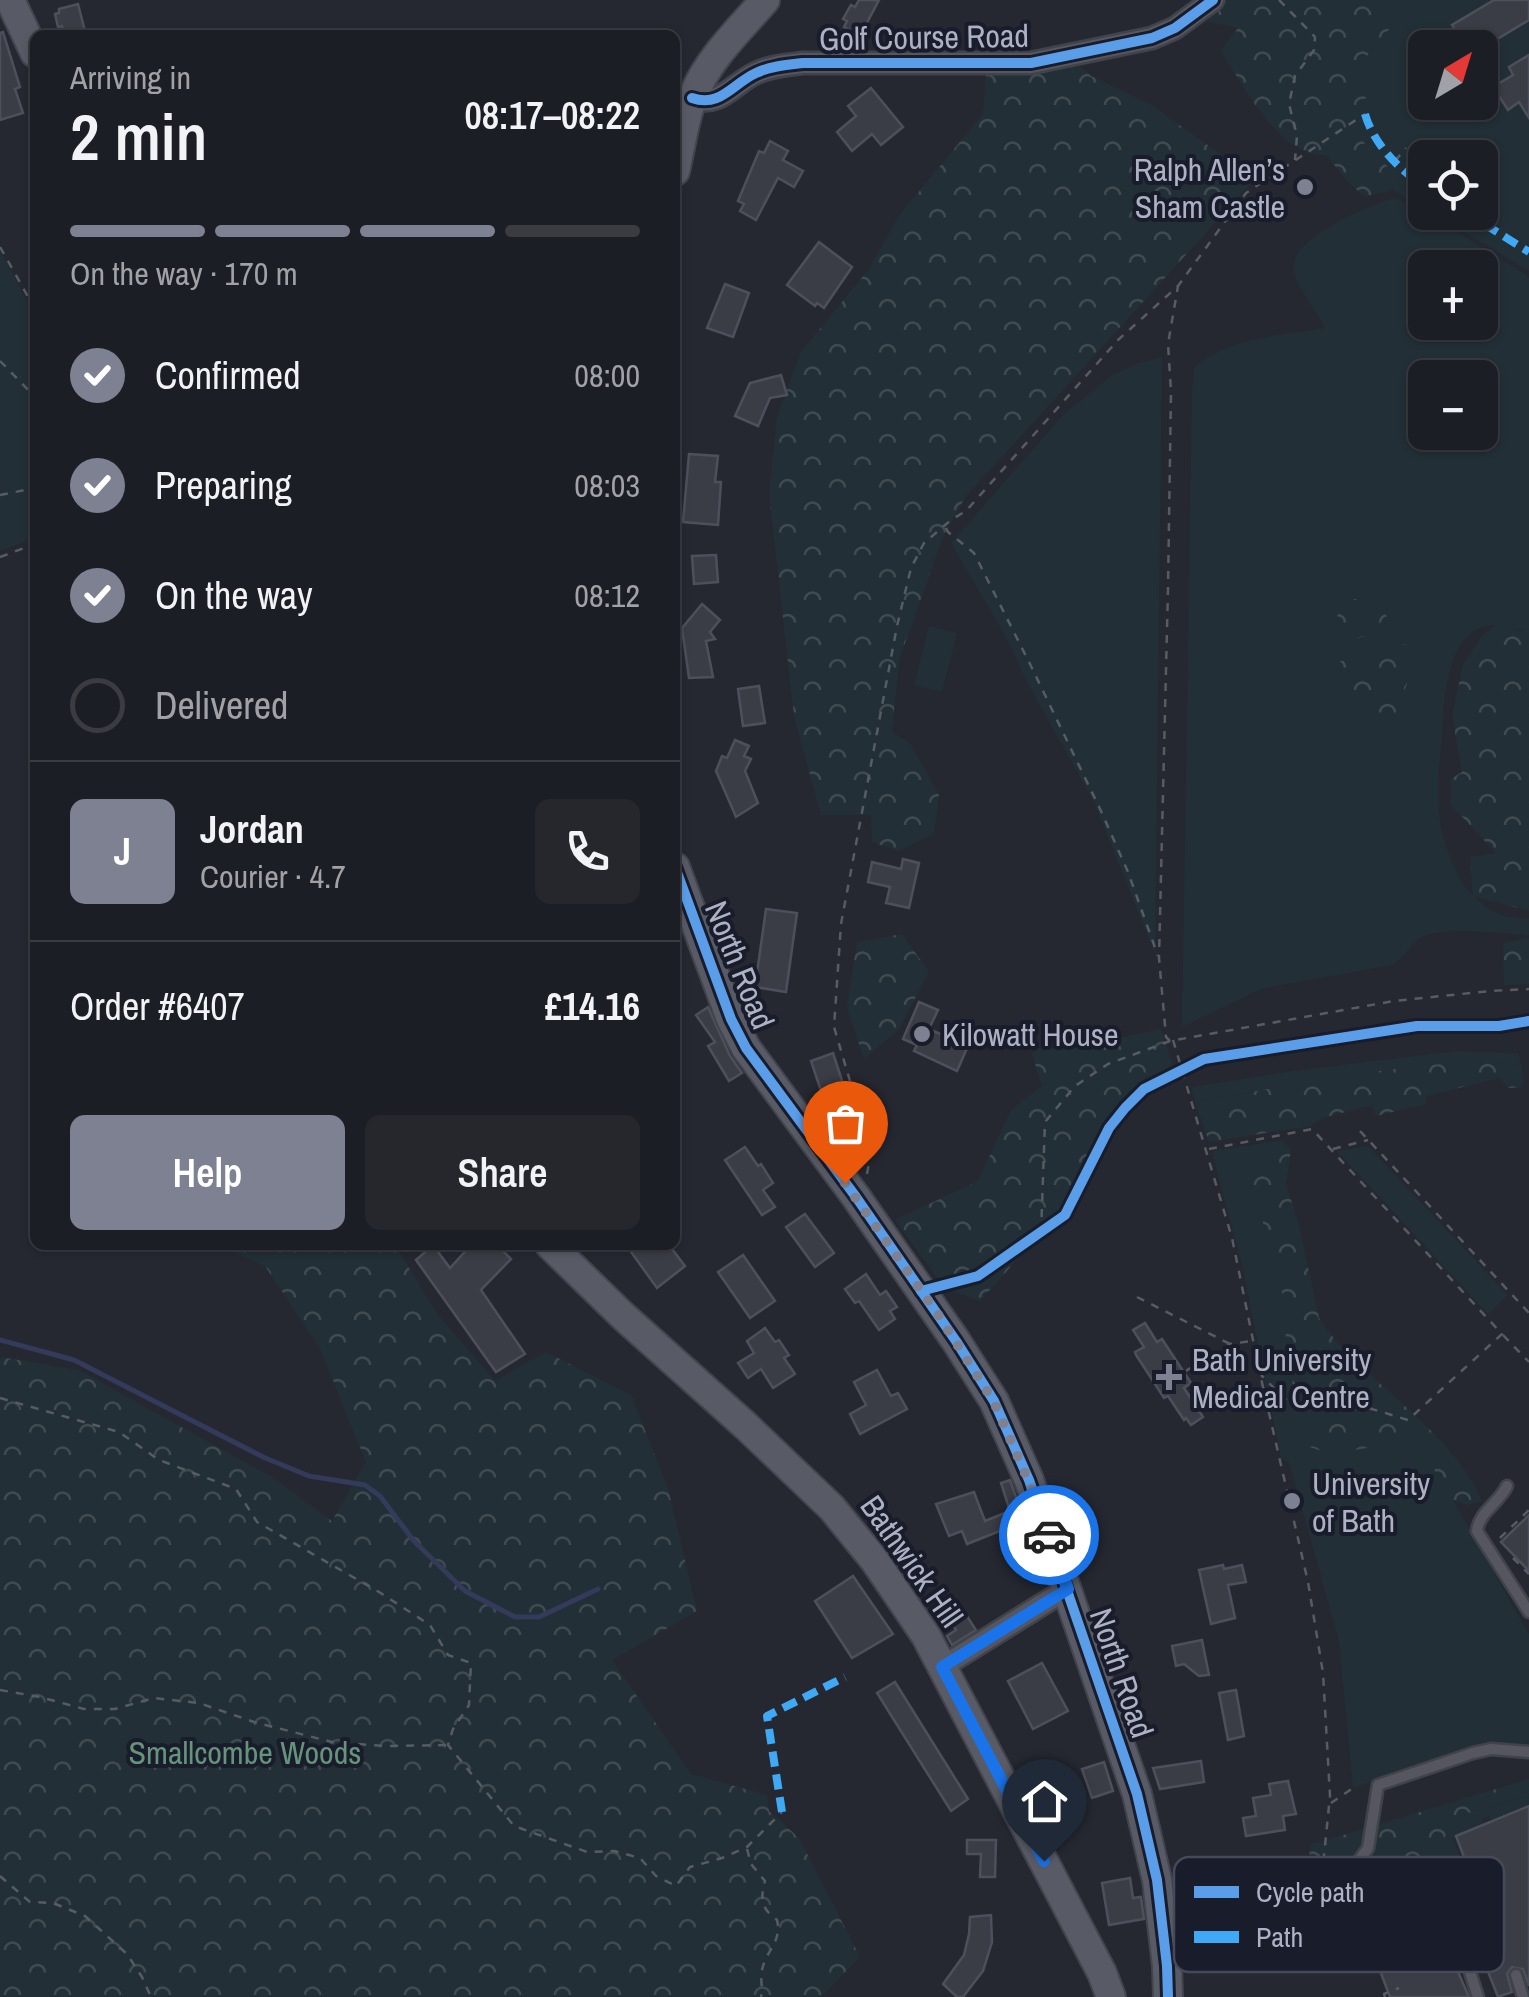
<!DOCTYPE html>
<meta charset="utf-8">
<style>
body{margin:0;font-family:"Archivo Narrow",sans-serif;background:#25272d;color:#f1f3f6;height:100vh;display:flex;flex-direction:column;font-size:38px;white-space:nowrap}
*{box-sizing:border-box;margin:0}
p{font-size:32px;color:#a0a2a7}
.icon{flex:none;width:55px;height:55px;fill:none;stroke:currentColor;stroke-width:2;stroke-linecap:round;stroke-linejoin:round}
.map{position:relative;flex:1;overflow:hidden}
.panel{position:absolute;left:30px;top:30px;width:650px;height:1220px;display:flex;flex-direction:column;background:#1c1e25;border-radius:15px;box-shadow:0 2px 8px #0004,0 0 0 2px #3a3c42}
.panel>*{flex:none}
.needle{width:65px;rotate:38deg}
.controls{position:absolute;left:1408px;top:30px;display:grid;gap:20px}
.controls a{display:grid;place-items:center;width:90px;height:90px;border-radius:15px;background:#1c1e25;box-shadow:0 2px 8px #0004,0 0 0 2px #3a3c42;font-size:50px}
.pin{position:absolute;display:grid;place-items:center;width:85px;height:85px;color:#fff;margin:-102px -42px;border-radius:50% 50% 50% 0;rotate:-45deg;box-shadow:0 0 10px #0007}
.pin .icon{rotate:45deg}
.courier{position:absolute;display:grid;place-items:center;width:100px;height:100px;margin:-50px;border:8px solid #1a73e8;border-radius:50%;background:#fff;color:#222;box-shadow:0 2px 12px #0007}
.overview em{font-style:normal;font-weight:600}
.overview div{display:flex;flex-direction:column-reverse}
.overview{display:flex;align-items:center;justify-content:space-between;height:170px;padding:0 40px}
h1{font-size:65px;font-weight:600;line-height:75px}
.bar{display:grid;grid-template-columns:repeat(4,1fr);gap:15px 10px;align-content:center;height:120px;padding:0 40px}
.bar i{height:12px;border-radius:8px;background:#3a3c42}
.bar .current{background:#7e8191}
.bar p{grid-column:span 4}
.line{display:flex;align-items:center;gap:25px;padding:0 40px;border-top:2px solid #3a3c42}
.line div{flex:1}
.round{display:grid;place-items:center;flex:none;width:105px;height:105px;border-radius:15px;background:#25272d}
ol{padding:0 40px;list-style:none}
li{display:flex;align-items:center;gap:30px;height:110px}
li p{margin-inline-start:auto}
li .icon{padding:10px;border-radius:50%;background:#7e8191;color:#fff;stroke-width:4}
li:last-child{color:#a0a2a7}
li i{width:55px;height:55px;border:5px solid #3a3c42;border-radius:50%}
.action{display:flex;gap:20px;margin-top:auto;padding:20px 40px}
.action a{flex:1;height:115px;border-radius:15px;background:#7e8191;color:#fff;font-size:40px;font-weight:600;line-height:115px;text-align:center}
.action a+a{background:#25272d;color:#f1f3f6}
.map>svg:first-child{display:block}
.green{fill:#222f36;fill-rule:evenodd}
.forest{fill:url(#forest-crowns)}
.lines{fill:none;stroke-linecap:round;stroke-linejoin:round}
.stream{stroke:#333a5a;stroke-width:5}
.building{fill:#3b3d46;stroke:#4d4f5a;stroke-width:2.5}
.lane-casing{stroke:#41434b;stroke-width:15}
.street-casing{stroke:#41434b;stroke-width:25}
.secondary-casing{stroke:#42454e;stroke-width:32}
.path{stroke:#585b63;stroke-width:2.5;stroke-dasharray:8 8;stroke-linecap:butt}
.lane{stroke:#555660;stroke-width:10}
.street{stroke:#555660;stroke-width:20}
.secondary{stroke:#585b65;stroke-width:28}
.quiet{stroke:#3fa9f5;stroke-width:8;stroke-dasharray:15 8;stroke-linecap:butt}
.cycleway-casing{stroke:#191c2b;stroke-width:16}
.cycleway{stroke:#5a9eea;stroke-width:10}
.done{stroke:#7e8191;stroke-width:10;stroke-dasharray:0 18}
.route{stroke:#1a73e8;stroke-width:12}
.poi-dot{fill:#7e8191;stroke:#191c2b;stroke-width:4}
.labels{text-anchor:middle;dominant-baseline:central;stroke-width:8;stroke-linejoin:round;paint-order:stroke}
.street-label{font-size:32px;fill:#aeb1c4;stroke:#191c2b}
.poi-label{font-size:32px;fill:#aeb1c4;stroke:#191c2b;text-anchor:start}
.park-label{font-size:32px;fill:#66937b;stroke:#191c2b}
.key{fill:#191c2b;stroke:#464959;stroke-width:2.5}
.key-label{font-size:28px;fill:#aeb1c4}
</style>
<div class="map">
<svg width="1529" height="1997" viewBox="0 0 1529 1997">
<defs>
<pattern id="forest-crowns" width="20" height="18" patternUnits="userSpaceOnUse" patternTransform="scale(2.5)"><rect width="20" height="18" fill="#222f36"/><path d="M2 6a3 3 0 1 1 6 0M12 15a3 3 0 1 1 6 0" fill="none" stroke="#404b51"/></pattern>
</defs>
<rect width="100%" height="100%" fill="#252831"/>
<g class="green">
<path d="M1375,0H1529V271L1432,213L1480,212V158H1425V209L1394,190L1376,175L1322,102ZM1425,48H1480V102H1425Z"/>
<path d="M1394,198L1416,206L1529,277V629C1511,633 1495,618 1477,629C1445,648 1444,703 1442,735C1440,760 1436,787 1439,812C1444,861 1473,923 1529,918V935C1505,934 1441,926 1422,937C1410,944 1404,958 1392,965L1261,989L1182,1027L1192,391L1194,367C1233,336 1278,336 1325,328C1317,312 1298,289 1294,273C1284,239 1369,206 1394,198ZM1425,268H1480V322H1425ZM1425,378H1480V432H1425Z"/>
<polygon points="0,251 35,315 35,538 0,551"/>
<polygon points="1162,357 1155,954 1093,800 1028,684 1007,639 951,543 1062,416 1111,376 1139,363"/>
<polygon points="929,626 957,633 942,692 914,685"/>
<polygon points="1456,1051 1518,1053 1522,1067 1488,1061 1268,1089 1195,1102 1191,1087 1293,1071"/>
<polygon points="1251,1145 1310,1373 1431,1444 1455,1504 1529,1634 1529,1745 1481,1743 1353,1788 1339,1641 1289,1462 1281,1458 1242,1265 1213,1157 1213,1153 1216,1150"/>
<polygon points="1368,1146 1508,1295 1488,1314 1337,1151"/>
<path d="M1522,1797L1529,1798V1814L1492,1822L1489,1816L1481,1819L1485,1827L1453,1839L1469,1882L1447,1890C1440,1854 1435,1850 1455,1817Z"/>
</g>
<g class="forest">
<path d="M1223,0H1413L1358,67L1374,91L1345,116L1370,151L1395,173L1397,185L1388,191L1365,197L1348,182L1326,155C1280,158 1243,85 1221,51L1238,28L1207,21Z"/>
<polygon points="1073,60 1091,76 1150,104 1255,179 966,496 943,537 899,660 892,732 910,743 939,795 934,834 898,851 872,842 871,815 821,815 794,716 769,493 777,417 801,352 869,269 898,217 983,114 986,72"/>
<path d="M1354,599C1377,599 1383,610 1395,628L1339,643C1333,621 1334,611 1354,599Z"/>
<polygon points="1498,624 1518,631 1529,629 1529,911 1473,896 1470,857 1496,853 1451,805 1451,779 1462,772 1452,715 1463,665 1482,636"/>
<polygon points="1405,644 1410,667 1407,684 1397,707 1396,719 1392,731 1336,685 1332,677 1332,668 1338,662"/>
<polygon points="902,934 929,972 899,1029 864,1059 847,1008 857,942"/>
<polygon points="1529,938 1529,984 1504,985 1503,943"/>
<polygon points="1161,1029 1173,1066 1133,1095 1114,1117 1096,1144 1057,1215 980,1301 945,1288 895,1220 978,1181 1011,1110 1042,1086 1032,1054 1043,1046 1118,1038"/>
<path d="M1488,1061L1522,1067L1523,1087L1509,1088L1499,1078L1426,1096V1104L1376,1116L1372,1105L1323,1118L1310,1126L1209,1142L1195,1102C1291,1085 1390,1065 1488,1061Z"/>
<path d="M1283,1140L1291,1150L1286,1183L1299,1226L1319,1318C1330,1336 1346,1351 1361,1366C1404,1407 1457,1445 1482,1501L1467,1505L1447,1498L1432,1465L1415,1444L1373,1447L1330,1454L1307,1446L1299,1427L1292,1385L1294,1365L1286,1338L1282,1292L1267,1239L1249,1165L1251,1145Z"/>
<polygon points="217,1245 395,1245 437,1314 495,1381 546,1352 631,1395 668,1488 697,1611 612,1660 691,1774 767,1795 769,1811 799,1838 860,1957 821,1997 0,1997 0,1357 78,1370 272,1477 332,1521 366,1462 320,1348 265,1266"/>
<path d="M1529,1779V1798L1522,1797L1455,1817C1441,1841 1440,1848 1443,1875L1305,1918L1310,1845Z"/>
</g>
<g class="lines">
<polyline class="stream" points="0,1340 74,1360 263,1457 309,1476 365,1485 380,1496 414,1541 465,1591 515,1617 539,1617 598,1589"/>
</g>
<g class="building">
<polygon points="859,0 879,0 860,36 844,27 847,21 843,19 851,5 855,7"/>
<polygon points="1494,0 1529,0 1529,20 1494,41 1491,35 1470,48 1466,48 1452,25"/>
<polygon points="78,4 86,35 65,35 62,26 58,27 55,14 59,13 59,9"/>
<polygon points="3,32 20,87 15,89 23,113 0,120 0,33"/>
<polygon points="1529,55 1529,118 1519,102 1508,110 1493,87 1513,75 1509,67"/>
<polygon points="871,88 903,127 881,145 872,134 852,151 837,132 856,116 848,106"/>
<polygon points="770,141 788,151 783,160 803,171 794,187 778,178 756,220 740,211 744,204 738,201 759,151 764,153"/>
<polygon points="819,242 852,267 824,308 817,303 815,306 787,285"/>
<polygon points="725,284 749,293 733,337 707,328"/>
<polygon points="781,375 787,395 770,398 758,426 735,416 750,383"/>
<polygon points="689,454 718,456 715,482 721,482 718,525 683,522"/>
<polygon points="716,555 718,582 694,584 692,556"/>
<polygon points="702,604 720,620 710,632 715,639 706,641 713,677 689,678 682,628"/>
<polygon points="759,686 765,723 743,726 738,689"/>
<polygon points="735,740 749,746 744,756 751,759 745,771 758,803 736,817 716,771 722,756 727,758"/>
<polygon points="903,859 919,863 909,908 886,903 890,887 868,882 872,862 901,869"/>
<polygon points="766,909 797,913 786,992 755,987"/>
<polygon points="919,1002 938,1010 929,1029 968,1046 957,1071 914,1051 917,1045 903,1039"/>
<polygon points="708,1007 730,1056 742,1073 729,1081 708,1046 715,1042 696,1015"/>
<polygon points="833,1053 848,1099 826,1106 811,1061"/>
<polygon points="745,1147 758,1166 761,1164 773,1183 763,1190 775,1207 762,1215 725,1160"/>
<polygon points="805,1214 834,1253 815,1267 786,1227"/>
<polygon points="433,1245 450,1268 471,1245 497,1245 511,1259 481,1290 525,1354 496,1372 416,1260"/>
<polygon points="626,1245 669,1245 685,1266 657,1288"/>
<polygon points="743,1255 775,1301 750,1318 718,1272"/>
<polygon points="866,1274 880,1295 886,1291 897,1307 890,1311 895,1319 879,1330 859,1301 855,1303 845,1289"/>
<polygon points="1145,1323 1157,1342 1162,1339 1191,1383 1184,1388 1203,1417 1191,1425 1186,1418 1184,1420 1168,1396 1164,1398 1136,1355 1135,1352 1144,1347 1133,1330"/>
<polygon points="765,1328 775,1342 779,1340 789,1355 784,1358 795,1374 773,1388 761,1369 748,1378 738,1363 754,1353 747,1341"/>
<polygon points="877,1370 891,1396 898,1393 907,1409 860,1434 850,1414 866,1405 854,1382"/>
<polygon points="1010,1480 1031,1540 1022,1544 1015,1525 967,1544 962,1531 949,1536 936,1504 974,1492 985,1521 1010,1511 1001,1483"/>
<polygon points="1529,1515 1529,1571 1501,1542"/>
<polygon points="1223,1565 1224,1569 1242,1565 1246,1582 1228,1585 1235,1618 1211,1624 1199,1570"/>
<polygon points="853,1576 893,1634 852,1658 815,1601"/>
<polygon points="961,1607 976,1630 952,1645 947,1636 956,1630 947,1616"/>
<polygon points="1202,1640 1209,1675 1199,1676 1184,1664 1176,1666 1172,1646"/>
<polygon points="1042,1663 1068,1711 1033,1729 1008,1681"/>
<polygon points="895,1682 968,1799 951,1811 877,1693"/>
<polygon points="1236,1690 1244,1736 1228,1740 1219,1693"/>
<polygon points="1201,1761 1204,1782 1160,1789 1153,1768"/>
<polygon points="1104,1762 1113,1791 1092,1798 1082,1769"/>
<polygon points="1288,1781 1296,1814 1283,1816 1285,1830 1246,1836 1243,1818 1256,1816 1253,1798 1271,1795 1269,1784"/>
<polygon points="1529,1806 1529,1986 1523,1969 1512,1967 1507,1974 1512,1992 1498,1997 1454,1885 1472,1878 1456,1836"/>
<polygon points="967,1840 996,1840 995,1877 980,1877 981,1854 967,1854"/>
<polygon points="1130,1878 1133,1898 1141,1897 1144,1919 1109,1925 1102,1883"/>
<polygon points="1422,1880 1459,1974 1469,1997 1390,1997 1355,1905"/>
<polygon points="991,1915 992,1942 983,1971 963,1997 957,1997 943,1984 964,1955 969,1934 970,1917"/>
</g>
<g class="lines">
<g class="lane-casing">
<g id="lane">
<path d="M1507,1486C1499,1503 1479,1512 1477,1531L1529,1612"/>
<polyline points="1331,1927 1339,1888 1368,1848 1378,1785 1473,1753 1491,1749 1529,1752"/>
<polyline points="1470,1972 1478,1997"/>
<polyline points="1516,1975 1523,1997"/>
</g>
</g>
<g class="street-casing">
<g id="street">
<path d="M692,98C720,108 732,84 756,73C771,66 787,65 803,63H1031L1152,38L1175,28L1213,0"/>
<polyline points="942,1667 1067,1589"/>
</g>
</g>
<g class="secondary-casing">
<g id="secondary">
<polyline points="10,0 35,53"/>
<path d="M675,171C681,146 684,118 694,94C709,58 740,29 765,0"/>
<polyline points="675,867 731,1019 746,1048 856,1197 956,1341 994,1401 1029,1480 1137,1794 1157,1880 1167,1966 1168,1997"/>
<polyline points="550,1245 623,1316 746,1426 832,1508 875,1561 926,1636 1102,1973 1111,1997"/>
</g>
</g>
<g class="path">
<polyline points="1279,0 1315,37 1314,50 1295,76 1289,104 1297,136 1295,160"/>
<polyline points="1395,161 1406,148"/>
<polyline points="1416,206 1425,201"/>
<polyline points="0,247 35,309"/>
<polyline points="0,361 35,397"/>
<polyline points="0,495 35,488"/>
<polyline points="946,528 948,532 974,553 1030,664 1101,811 1128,872 1158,956"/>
<polyline points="0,557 35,544"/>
<polyline points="1173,1040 1232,1238 1260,1374 1308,1582 1323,1673 1330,1796 1321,1885 1323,1895"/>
<polyline points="1170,1041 1166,1037 1159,958 1168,588 1171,392 1168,344 1178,286"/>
<polyline points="1360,1131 1529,1313"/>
<polyline points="1209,1149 1312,1129 1502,1334 1408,1420 1346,1401 1294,1408 1261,1375"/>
<polyline points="1333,1149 1368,1140"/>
<polyline points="867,1174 871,1152 834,1027 841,924 897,626 911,568 924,543 951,520 966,511 1118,340 1178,286 1246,193 1365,114"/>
<polyline points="1041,1233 1045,1122 1075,1086 1108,1064 1170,1041 1394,1001 1490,991 1529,989"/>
<polyline points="1137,1297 1230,1344"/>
<polyline points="1503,1335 1529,1362"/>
<polyline points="1184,1372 1230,1344 1252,1341"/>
<polyline points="0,1398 119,1432 159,1460 236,1489 257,1522 379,1592 430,1625 448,1655 471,1663 469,1705 453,1729 448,1745 514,1826 587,1852 614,1851 640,1858 656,1876 676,1886 690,1867 722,1858 747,1847 782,1812"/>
<polyline points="1500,1538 1529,1510"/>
<polyline points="1513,1558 1529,1574"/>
<polyline points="0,1690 40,1697 84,1709 115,1709 154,1698 199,1703 254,1722 332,1742 384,1746 447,1745"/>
<polyline points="1331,1803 1353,1788"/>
<path d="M747,1849L751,1864L765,1881C760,1900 761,1908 777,1920C782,1943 766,1950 762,1970C760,1979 763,1988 761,1997"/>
<polyline points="0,1876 30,1902 53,1903 85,1916 127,1954 142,1977 151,1997"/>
<polyline points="1385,1997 1384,1994 1399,1988"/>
</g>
<use href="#lane" class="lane"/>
<use href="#street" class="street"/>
<use href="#secondary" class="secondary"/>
<g class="quiet">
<path d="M1365,114C1374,145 1399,169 1425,187"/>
<polyline points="1465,212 1529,252"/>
<polyline points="782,1812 767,1716 845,1677"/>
</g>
<g class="cycleway-casing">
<g id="cycleway">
<path d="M692,98C720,108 732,84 756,73C771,66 787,65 803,63H1031L1152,38L1175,28L1213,0"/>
<polyline points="675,867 731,1019 746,1048 856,1197 956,1341 994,1401 1029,1480 1137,1794 1157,1880 1167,1966 1168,1997"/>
<polyline points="921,1291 978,1276 1065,1215 1109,1128 1125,1108 1144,1089 1204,1059 1417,1026 1499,1026 1529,1021"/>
</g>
</g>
<use href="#cycleway" class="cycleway"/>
</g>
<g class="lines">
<polyline class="done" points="845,1183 939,1316 994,1402 1028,1480 1049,1535"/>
<polyline class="route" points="1044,1861 942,1667 1068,1589 1049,1535"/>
</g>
<g class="poi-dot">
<circle cx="1305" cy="187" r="10"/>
<circle cx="922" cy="1034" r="10"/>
<path d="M1164 1362h10v10h10v10h-10v10h-10v-10h-10v-10h10z"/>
<circle cx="1292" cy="1501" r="10"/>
</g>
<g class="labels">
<g class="street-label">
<text transform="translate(924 37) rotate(-1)">Golf Course Road</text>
<text transform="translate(740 965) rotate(68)">North Road</text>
<text transform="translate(912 1561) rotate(55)">Bathwick Hill</text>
<text transform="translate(1122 1673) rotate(71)">North Road</text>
</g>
<g class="poi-label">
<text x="1285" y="169" text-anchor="end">Ralph Allen’s<tspan x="1285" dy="37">Sham Castle</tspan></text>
<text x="942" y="1034">Kilowatt House</text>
<text x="1192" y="1359">Bath University<tspan x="1192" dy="37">Medical Centre</tspan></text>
<text x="1312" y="1483">University<tspan x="1312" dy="37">of Bath</tspan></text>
</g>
<g class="park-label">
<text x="245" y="1752">Smallcombe Woods</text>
</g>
</g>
<rect x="1174" y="1857" width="330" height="115" rx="15" class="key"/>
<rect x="1194" y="1886" width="45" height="12" fill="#5a9eea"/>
<rect x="1194" y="1931" width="45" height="12" fill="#3fa9f5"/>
<g class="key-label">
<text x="1256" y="1902">Cycle path</text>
<text x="1256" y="1947">Path</text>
</g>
</svg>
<div class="controls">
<a><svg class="needle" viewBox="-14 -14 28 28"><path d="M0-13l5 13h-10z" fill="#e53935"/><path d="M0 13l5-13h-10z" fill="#a0a2a7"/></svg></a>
<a><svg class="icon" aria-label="locate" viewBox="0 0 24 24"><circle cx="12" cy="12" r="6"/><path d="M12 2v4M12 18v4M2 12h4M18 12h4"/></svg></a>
<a>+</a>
<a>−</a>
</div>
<div class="pin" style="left:845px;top:1183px;background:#ea580c"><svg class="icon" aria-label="bag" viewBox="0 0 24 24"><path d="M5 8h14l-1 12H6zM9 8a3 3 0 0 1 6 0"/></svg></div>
<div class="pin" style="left:1044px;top:1861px;background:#1f2937"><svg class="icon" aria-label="home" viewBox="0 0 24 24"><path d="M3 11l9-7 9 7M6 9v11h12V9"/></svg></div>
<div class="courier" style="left:1049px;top:1535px"><svg class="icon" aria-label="car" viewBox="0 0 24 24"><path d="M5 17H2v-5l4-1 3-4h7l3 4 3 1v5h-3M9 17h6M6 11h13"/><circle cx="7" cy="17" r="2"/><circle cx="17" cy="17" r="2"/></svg></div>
<section class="panel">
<div class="overview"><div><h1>2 min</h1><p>Arriving in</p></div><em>08:17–08:22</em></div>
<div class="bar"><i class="current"></i><i class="current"></i><i class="current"></i><i></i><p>On the way · 170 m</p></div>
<ol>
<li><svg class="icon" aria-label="check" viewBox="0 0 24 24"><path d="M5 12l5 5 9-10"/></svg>Confirmed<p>08:00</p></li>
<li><svg class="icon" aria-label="check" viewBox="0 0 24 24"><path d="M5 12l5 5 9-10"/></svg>Preparing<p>08:03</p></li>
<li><svg class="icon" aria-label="check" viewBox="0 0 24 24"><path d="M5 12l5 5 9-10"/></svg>On the way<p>08:12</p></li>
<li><i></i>Delivered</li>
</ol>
<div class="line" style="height:180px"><b class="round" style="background:#7e8191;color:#fff">J</b><div><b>Jordan</b><p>Courier · 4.7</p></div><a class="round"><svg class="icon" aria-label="phone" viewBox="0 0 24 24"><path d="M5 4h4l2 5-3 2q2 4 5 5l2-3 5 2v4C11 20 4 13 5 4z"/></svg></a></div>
<div class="line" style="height:130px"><div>Order #6407</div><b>£14.16</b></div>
<div class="action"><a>Help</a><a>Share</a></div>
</section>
</div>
